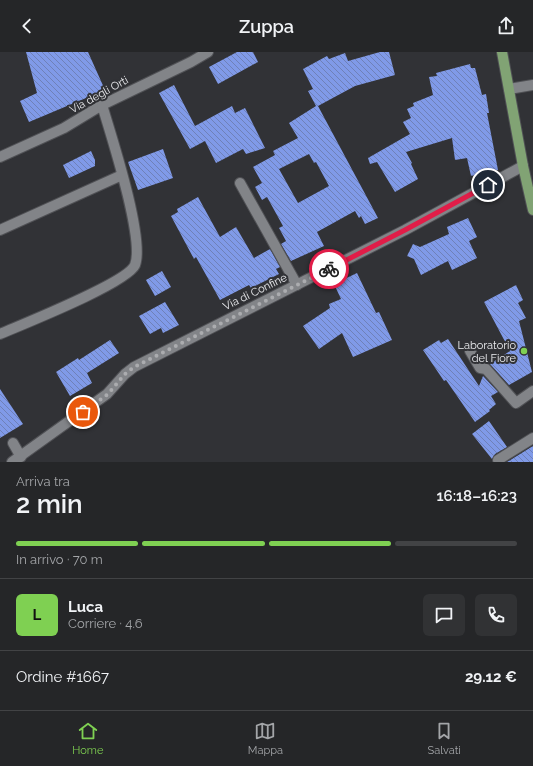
<!DOCTYPE html>
<html lang="it">
<meta charset="utf-8">
<style>
body{margin:0;font-family:Raleway,sans-serif;background:#313234;color:#f1f3f6;height:100vh;display:flex;flex-direction:column;font-size:15px;white-space:nowrap}
*{box-sizing:border-box;margin:0}
p{font-size:13px;color:#a3a5a8}
.icon{flex:none;width:22px;height:22px;fill:none;stroke:currentColor;stroke-width:2;stroke-linecap:round;stroke-linejoin:round}
.map{position:relative;height:410px;overflow:hidden}
.panel{display:flex;flex-direction:column;background:#252628;flex:1}
.panel>*{flex:none}
.pin{position:absolute;display:grid;place-items:center;width:34px;height:34px;color:#fff;margin:-17px;border:2px solid #fff;border-radius:50%;box-shadow:0 1px 4px #0007}
.courier{position:absolute;display:grid;place-items:center;width:40px;height:40px;margin:-20px;border:3px solid #e11d48;border-radius:50%;background:#fff;color:#222;box-shadow:0 1px 5px #0007}
.head em{font-style:normal;font-weight:600}
.head div{display:flex;flex-direction:column-reverse}
.head{display:flex;align-items:center;justify-content:space-between;height:68px;padding:0 16px}
h1{font-size:26px;font-weight:600;line-height:30px}
.bar{display:grid;grid-template-columns:repeat(4,1fr);gap:6px 4px;align-content:center;height:48px;padding:0 16px}
.bar i{height:5px;border-radius:3px;background:#424345}
.bar .on{background:#7fd052}
.bar p{grid-column:span 4}
.line{display:flex;align-items:center;gap:10px;padding:0 16px;border-top:1px solid #424345}
.line div{flex:1}
.round{display:grid;place-items:center;flex:none;width:42px;height:42px;border-radius:6px;background:#313234}
header{display:flex;justify-content:space-between;align-items:center;height:52px;padding:0 16px;background:#252628;font-size:18px;font-weight:600}
.tab-bar{display:flex;justify-content:space-around;align-items:center;height:56px;border-top:1px solid #424345;background:#252628;font-size:11px;color:#a3a5a8}
.tab-bar a{display:grid;justify-items:center;gap:2px}
.tab-bar .on{color:#7fd052}
.map>svg:first-child{display:block}
.building{fill:url(#building-back-hatch);fill-rule:evenodd}
.lines{fill:none;stroke-linecap:round;stroke-linejoin:round}
.service-casing{stroke:#505155;stroke-width:12}
.minor-casing{stroke:#505155;stroke-width:12}
.primary-casing{stroke:#505155;stroke-width:12}
.service{stroke:#828488;stroke-width:10}
.minor{stroke:#828488;stroke-width:10}
.primary{stroke:#81a374;stroke-width:10}
.done{stroke:#abacaf;stroke-width:4;stroke-dasharray:0 7.2}
.route{stroke:#e11d48;stroke-width:5}
.poi-dot{fill:#7fd052;stroke:#313236;stroke-width:1.5}
.labels{text-anchor:middle;dominant-baseline:central;stroke-width:4;stroke-linejoin:round;paint-order:stroke}
.street-label{font-size:11px;fill:#ecedf0;stroke:#313236}
.poi-label{font-size:11px;fill:#ecedf0;stroke:#313236;text-anchor:end}
</style>
<header><svg class="icon" aria-label="back" viewBox="0 0 24 24"><path d="M15 5l-7 7 7 7"/></svg>Zuppa<svg class="icon" aria-label="share" viewBox="0 0 24 24"><path d="M12 15V3M7 8l5-5 5 5M5 13v7h14v-7"/></svg></header>
<div class="map">
<svg width="533" height="410" viewBox="0 0 533 410">
<defs>
<pattern id="building-back-hatch" width="6" height="6" patternUnits="userSpaceOnUse"><rect width="6" height="6" fill="#809ae8"/><path d="M-1 5l2 2M0 0l6 6M5-1l2 2" fill="none" stroke="#6f81b8"/></pattern>
</defs>
<rect width="100%" height="100%" fill="#313236"/>
<g class="building">
<polygon points="26,0 88,0 105,38 29,70 20,49 37,41"/>
<polygon points="237,0 253,0 258,10 218,32 209,15"/>
<path d="M380,0H389L395,23L355,34L318,54L378,166L365,172L361,164L359,166L355,159L317,180L324,194L291,209L281,192L286,189L279,176L283,174L267,145L262,148L255,135L262,131L253,115L275,103L273,99L298,86L289,71L316,54L308,39L313,37L303,17L327,4L329,7L345,1L348,9ZM309,102L314,111L316,110L329,134L298,151L279,117Z"/>
<polygon points="470,12 471,16 475,16 482,43 486,42 489,61 487,61 498,118 471,124 467,106 455,108 452,86 406,100 412,111 411,112 418,127 395,140 377,110 370,112 368,106 410,82 403,70 411,66 407,57 414,54 413,51 433,43 429,25 437,24 436,21"/>
<polygon points="174,33 195,74 232,54 235,61 245,56 265,96 246,102 243,97 216,111 205,89 190,97 159,41"/>
<polygon points="163,97 173,126 138,138 128,110"/>
<polygon points="91,99 95,108 95,114 69,126 63,113"/>
<polygon points="198,145 220,185 236,175 254,206 270,197 280,215 276,217 279,222 251,236 249,233 220,248 196,205 194,207 171,164 178,160 177,157"/>
<polygon points="468,166 477,185 469,189 477,206 452,218 448,209 421,223 414,207 407,204 413,192 420,195 449,182 447,175"/>
<polygon points="162,219 171,235 155,244 146,228"/>
<polygon points="357,221 376,261 379,260 392,288 353,305 342,281 319,297 303,274 330,256 329,252 341,247 334,232"/>
<polygon points="516,233 523,248 518,251 526,266 519,269 532,320 509,333 490,312 510,299 484,250"/>
<polygon points="165,250 179,273 163,281 161,276 150,282 139,264"/>
<polygon points="448,287 479,334 483,324 498,340 491,344 496,352 489,358 490,359 475,370 446,328 444,329 423,298 439,288 441,291"/>
<polygon points="110,288 119,301 87,321 92,331 70,344 56,320 78,306 79,308"/>
<polygon points="0,337 23,372 0,386"/>
<polygon points="489,369 507,395 495,402 492,407 472,382"/>
<polygon points="533,394 533,410 507,410"/>
</g>
<g class="lines">
<g class="service-casing">
<g id="service">
<polyline points="509,37 533,33"/>
<polyline points="240,131 297,233"/>
<polyline points="0,178 122,123"/>
<polyline points="470,299 480,316 486,317 516,351 533,339"/>
<polyline points="13,391 21,405"/>
<polyline points="498,408 533,386"/>
</g>
</g>
<g class="minor-casing">
<g id="minor">
<polyline points="0,105 64,76 102,53 191,10 208,0"/>
<path d="M0,282C23,272 127,231 135,213C145,187 111,83 102,53"/>
<polyline points="12,410 107,342 125,322 134,315 405,178 523,114"/>
</g>
</g>
<g class="primary-casing">
<polyline id="primary" points="502,0 523,114 533,158"/>
</g>
<use href="#service" class="service"/>
<use href="#minor" class="minor"/>
<use href="#primary" class="primary"/>
</g>
<g class="lines">
<polyline class="done" points="83,360 108,342 125,322 134,315 329,217"/>
<polyline class="route" points="329,217 405,178 488,133"/>
</g>
<circle class="poi-dot" cx="524" cy="299" r="4"/>
<g class="labels">
<g class="street-label">
<text transform="translate(99 43) rotate(-29)">Via degli Orti</text>
<text transform="translate(255 240) rotate(-26)">Via di Confine</text>
</g>
<g class="poi-label">
<text x="516" y="293">Laboratorio<tspan x="516" dy="13">del Fiore</tspan></text>
</g>
</g>
</svg>
<div class="pin" style="left:83px;top:360px;background:#ea580c"><svg class="icon" aria-label="bag" viewBox="0 0 24 24"><path d="M5 8h14l-1 12H6zM9 8a3 3 0 0 1 6 0"/></svg></div>
<div class="pin" style="left:488px;top:133px;background:#1f2937"><svg class="icon" aria-label="home" viewBox="0 0 24 24"><path d="M3 11l9-7 9 7M6 9v11h12V9"/></svg></div>
<div class="courier" style="left:329px;top:217px"><svg class="icon" aria-label="bike" viewBox="0 0 24 24"><circle cx="6" cy="16" r="4"/><circle cx="18" cy="16" r="4"/><path d="M6 16l4-8h5l3 8M10 8l3 8H6M13 5h3"/></svg></div>
</div>
<section class="panel">
<div class="head"><div><h1>2 min</h1><p>Arriva tra</p></div><em>16:18–16:23</em></div>
<div class="bar"><i class="on"></i><i class="on"></i><i class="on"></i><i></i><p>In arrivo · 70 m</p></div>
<div class="line" style="height:72px"><b class="round" style="background:#7fd052;color:#111">L</b><div><b>Luca</b><p>Corriere · 4.6</p></div><a class="round"><svg class="icon" aria-label="chat" viewBox="0 0 24 24"><path d="M4 5h16v11H9l-5 4z"/></svg></a><a class="round"><svg class="icon" aria-label="phone" viewBox="0 0 24 24"><path d="M5 4h4l2 5-3 2q2 4 5 5l2-3 5 2v4C11 20 4 13 5 4z"/></svg></a></div>
<div class="line" style="height:52px"><div>Ordine #1667</div><b>29.12 €</b></div>
</section>
<nav class="tab-bar">
<a class="on"><svg class="icon" aria-label="home" viewBox="0 0 24 24"><path d="M3 11l9-7 9 7M6 9v11h12V9"/></svg>Home</a>
<a><svg class="icon" aria-label="map" viewBox="0 0 24 24"><path d="M3 6l6-2 6 2 6-2v14l-6 2-6-2-6 2zM9 4v14M15 6v14"/></svg>Mappa</a>
<a><svg class="icon" aria-label="saved" viewBox="0 0 24 24"><path d="M7 4h10v16l-5-4-5 4z"/></svg>Salvati</a>
</nav>
